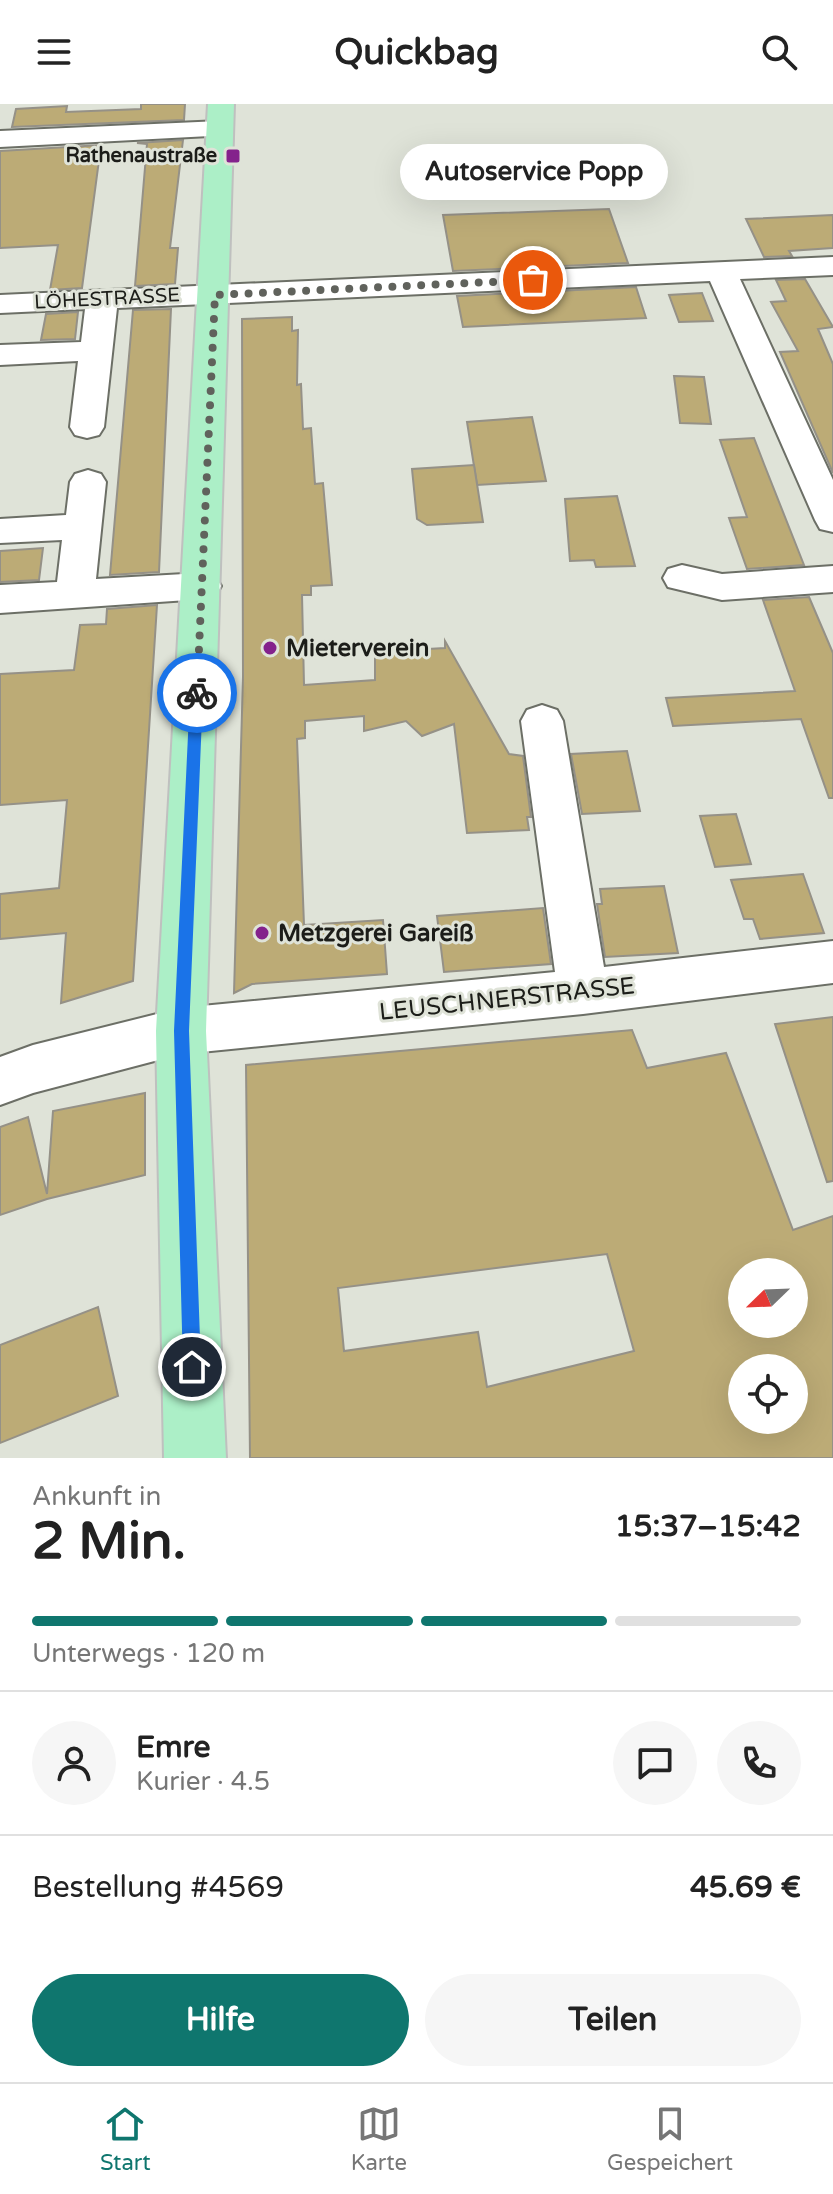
<!DOCTYPE html>
<html lang="de">
<meta charset="utf-8">
<style>
body{margin:0;font-family:"Varela Round",sans-serif;background:#f6f6f6;color:#222;height:100vh;display:flex;flex-direction:column;font-size:30px;white-space:nowrap}
*{box-sizing:border-box;margin:0}
p{font-size:26px;color:#767676}
.icon{flex:none;width:44px;height:44px;fill:none;stroke:currentColor;stroke-width:2;stroke-linecap:round;stroke-linejoin:round}
.map{position:relative;height:1354px;overflow:hidden}
.panel{display:flex;flex-direction:column;background:#fff;flex:1}
.panel>*{flex:none}
.needle{width:52px;rotate:247deg}
.tools{position:absolute;left:728px;top:1154px;display:grid;gap:16px}
.tools a{display:grid;place-items:center;width:80px;height:80px;border-radius:50%;background:#fff;box-shadow:0 8px 32px #0002;font-size:40px}
.pin{position:absolute;display:grid;place-items:center;width:68px;height:68px;color:#fff;margin:-34px;border:4px solid #fff;border-radius:50%;box-shadow:0 2px 8px #0007}
.courier{position:absolute;display:grid;place-items:center;width:80px;height:80px;margin:-40px;border:6px solid #1a73e8;border-radius:50%;background:#fff;color:#222;box-shadow:0 2px 10px #0007}
.bubble{position:absolute;height:56px;border-radius:28px;background:#fff;box-shadow:0 8px 32px #0002;font-size:26px;font-weight:700;line-height:56px;text-align:center}
.overview em{font-style:normal;font-weight:700}
.overview div{display:flex;flex-direction:column-reverse}
.overview{display:flex;align-items:center;justify-content:space-between;height:136px;padding:0 32px}
h1{font-size:52px;font-weight:700;line-height:60px}
.bar{display:grid;grid-template-columns:repeat(4,1fr);gap:12px 8px;align-content:center;height:96px;padding:0 32px}
.bar i{height:10px;border-radius:6px;background:#e0e0e0}
.bar .selected{background:#0f766e}
.bar p{grid-column:span 4}
.line{display:flex;align-items:center;gap:20px;padding:0 32px;border-top:2px solid #e0e0e0}
.line div{flex:1}
.round{display:grid;place-items:center;flex:none;width:84px;height:84px;border-radius:42px;background:#f6f6f6}
.cta{display:flex;gap:16px;margin-top:auto;padding:16px 32px}
.cta a{flex:1;height:92px;border-radius:48px;background:#0f766e;color:#fff;font-size:32px;font-weight:700;line-height:92px;text-align:center}
.cta a+a{background:#f6f6f6;color:#222}
header{display:flex;justify-content:space-between;align-items:center;height:104px;padding:0 32px;background:#fff;font-size:36px;font-weight:700}
.tab-bar{display:flex;justify-content:space-around;align-items:center;height:112px;border-top:2px solid #e0e0e0;background:#fff;font-size:22px;color:#767676}
.tab-bar a{display:grid;justify-items:center;gap:4px}
.tab-bar .selected{color:#0f766e}
.map>svg:first-child{display:block}
.building{fill:#bcab76;stroke:#959187;stroke-width:2;fill-rule:evenodd}
.lines{fill:none;stroke-linecap:round;stroke-linejoin:round}
.minor-casing{stroke:#6c6f66;stroke-width:4}
.major-casing{stroke:#bfc0bf;stroke-width:4}
.minor{fill:#fff;fill-rule:evenodd}
.major{fill:#acefc7;fill-rule:evenodd}
.route{fill:#1a73e8}
.done{stroke:#60625c;stroke-width:8;stroke-dasharray:0 14.4}
.poi-dot{fill:#84228c;stroke:#dfe3d8;stroke-width:3}
.labels{text-anchor:middle;dominant-baseline:central;stroke-width:6;stroke-linejoin:round;paint-order:stroke}
.far-poi-label{font-size:20px;font-weight:bold;fill:#1c1d19;stroke:#dfe3d8;text-anchor:end}
.far-street-label{font-size:20px;fill:#1c1d19;stroke:#dfe3d8}
.poi-label{font-size:24px;font-weight:bold;fill:#1c1d19;stroke:#dfe3d8;text-anchor:start}
.street-label{font-size:24px;fill:#1c1d19;stroke:#dfe3d8}
</style>
<header><svg class="icon" aria-label="menu" viewBox="0 0 24 24"><path d="M4 6h16M4 12h16M4 18h16"/></svg>Quickbag<svg class="icon" aria-label="search" viewBox="0 0 24 24"><circle cx="10" cy="10" r="6"/><path d="M15 15l6 6"/></svg></header>
<div class="map">
<svg width="833" height="1354" viewBox="0 0 833 1354">
<rect width="100%" height="100%" fill="#dfe3d8"/>
<g class="building">
<polygon points="141,0 185,0 184,16 12,23 16,5 67,2 66,8 141,5"/>
<polygon points="183,36 170,144 178,144 175,180 135,182 147,40 137,39"/>
<polygon points="101,41 82,184 50,186 58,141 0,144 0,47"/>
<polygon points="609,105 628,159 453,167 443,111"/>
<polygon points="833,111 833,144 789,147 792,152 764,153 746,115"/>
<polygon points="805,175 833,223 818,225 833,260 833,369 780,248 798,247 771,198 786,197 776,176"/>
<polygon points="636,183 646,214 463,223 457,192"/>
<polygon points="702,189 713,217 679,218 669,191"/>
<polygon points="171,205 159,468 110,471 133,206"/>
<polygon points="78,208 75,235 41,236 46,210"/>
<polygon points="292,213 292,227 298,226 297,281 301,280 303,325 311,324 315,380 323,379 332,481 311,482 311,491 302,491 304,581 375,576 375,548 445,544 445,537 509,650 523,652 531,713 527,713 529,726 467,729 454,620 422,632 406,617 364,627 364,612 305,617 305,634 297,635 304,821 383,816 387,870 252,880 234,889 243,573 242,215"/>
<polygon points="674,272 704,273 711,320 680,319"/>
<polygon points="532,313 546,377 477,381 467,318"/>
<polygon points="754,334 764,360 804,461 747,465 729,414 747,413 720,336"/>
<polygon points="474,361 483,418 427,421 417,415 412,365"/>
<polygon points="617,392 635,462 596,463 594,456 570,457 565,395"/>
<polygon points="43,444 39,476 0,478 0,447"/>
<polygon points="809,493 833,549 833,694 829,694 801,615 673,622 666,594 795,587 763,496"/>
<polygon points="157,501 133,877 61,899 66,829 0,835 0,790 59,784 67,696 0,701 0,570 74,566 80,521 106,520 107,505"/>
<polygon points="627,647 640,707 582,710 571,650"/>
<polygon points="736,710 751,760 715,763 700,712"/>
<polygon points="803,770 824,829 760,835 753,815 744,815 731,776"/>
<polygon points="664,782 678,849 605,853 597,800 602,800 600,785"/>
<polygon points="543,804 551,860 444,868 437,812"/>
<polygon points="833,913 833,1077 827,1078 775,920"/>
<path d="M632,926L647,964L726,949L793,1126L833,1112V1354H250L246,961ZM607,1150L634,1247L487,1283L478,1228L344,1247L338,1184ZM742,1168H794V1220H742ZM742,1264H794V1316H742Z"/>
<polygon points="145,989 145,1071 47,1095 0,1111 0,1023 28,1013 47,1090 53,1007"/>
<polygon points="98,1203 118,1292 0,1339 0,1241"/>
</g>
<g class="lines">
<g class="minor-casing">
<g id="minor">
<polygon points="220,17 229,19 233,25 229,31 0,43 0,27"/>
<polygon points="833,153 833,171 740,175 833,376 833,428 820,425 815,416 710,177 117,204 104,323 99,331 87,334 75,331 70,323 78,257 0,261 0,241 81,238 85,205 0,209 0,191"/>
<polygon points="88,366 101,370 106,378 96,475 202,469 216,473 221,482 216,491 202,495 0,509 0,481 57,478 62,436 0,439 0,415 66,411 70,378 75,370"/>
<polygon points="682,461 722,470 833,462 833,488 722,496 668,483 663,474 668,465"/>
<polygon points="542,601 557,606 563,617 604,863 833,837 833,879 583,910 181,950 33,989 0,1001 0,953 33,941 181,904 555,868 521,617 527,606"/>
</g>
</g>
<g class="major-casing">
<polygon id="major" points="208,0 234,0 206,927 226,1354 164,1354 156,927"/>
</g>
<use href="#minor" class="minor"/>
<use href="#major" class="major"/>
</g>
<polygon class="route" points="197,585 203,589 189,927 201,1263 198,1269 192,1271 186,1269 183,1263 174,927 190,589"/>
<g class="lines">
<polyline class="done" points="197,589 215,191 533,176"/>
</g>
<g class="poi-dot">
<rect x="225" y="44" width="16" height="16" rx="4"/>
<circle cx="270" cy="544" r="8"/>
<circle cx="262" cy="829" r="8"/>
</g>
<g class="labels">
<g class="far-poi-label">
<text x="217" y="52">Rathenaustraße</text>
</g>
<g class="far-street-label">
<text transform="translate(107 195) rotate(-3)">LÖHESTRASSE</text>
</g>
<g class="poi-label">
<text x="286" y="544">Mieterverein</text>
<text x="278" y="829">Metzgerei Gareiß</text>
</g>
<g class="street-label">
<text transform="translate(507 895) rotate(-6)">LEUSCHNERSTRASSE</text>
</g>
</g>
</svg>
<div class="tools">
<a><svg class="needle" viewBox="-14 -14 28 28"><path d="M0-13l5 13h-10z" fill="#e53935"/><path d="M0 13l5-13h-10z" fill="#767676"/></svg></a>
<a><svg class="icon" aria-label="locate" viewBox="0 0 24 24"><circle cx="12" cy="12" r="6"/><path d="M12 2v4M12 18v4M2 12h4M18 12h4"/></svg></a>
</div>
<div class="pin" style="left:533px;top:176px;background:#ea580c"><svg class="icon" aria-label="bag" viewBox="0 0 24 24"><path d="M5 8h14l-1 12H6zM9 8a3 3 0 0 1 6 0"/></svg></div>
<div class="pin" style="left:192px;top:1263px;background:#1f2937"><svg class="icon" aria-label="home" viewBox="0 0 24 24"><path d="M3 11l9-7 9 7M6 9v11h12V9"/></svg></div>
<div class="courier" style="left:197px;top:589px"><svg class="icon" aria-label="bike" viewBox="0 0 24 24"><circle cx="6" cy="16" r="4"/><circle cx="18" cy="16" r="4"/><path d="M6 16l4-8h5l3 8M10 8l3 8H6M13 5h3"/></svg></div>
<div class="bubble" style="left:400px;top:40px;width:268px">Autoservice Popp</div>
</div>
<section class="panel">
<div class="overview"><div><h1>2 Min.</h1><p>Ankunft in</p></div><em>15:37–15:42</em></div>
<div class="bar"><i class="selected"></i><i class="selected"></i><i class="selected"></i><i></i><p>Unterwegs · 120 m</p></div>
<div class="line" style="height:144px"><a class="round"><svg class="icon" aria-label="person" viewBox="0 0 24 24"><circle cx="12" cy="8" r="4"/><path d="M4 21q1-7 8-7t8 7"/></svg></a><div><b>Emre</b><p>Kurier · 4.5</p></div><a class="round"><svg class="icon" aria-label="chat" viewBox="0 0 24 24"><path d="M4 5h16v11H9l-5 4z"/></svg></a><a class="round"><svg class="icon" aria-label="phone" viewBox="0 0 24 24"><path d="M5 4h4l2 5-3 2q2 4 5 5l2-3 5 2v4C11 20 4 13 5 4z"/></svg></a></div>
<div class="line" style="height:104px"><div>Bestellung #4569</div><b>45.69 €</b></div>
<div class="cta"><a>Hilfe</a><a>Teilen</a></div>
</section>
<nav class="tab-bar">
<a class="selected"><svg class="icon" aria-label="home" viewBox="0 0 24 24"><path d="M3 11l9-7 9 7M6 9v11h12V9"/></svg>Start</a>
<a><svg class="icon" aria-label="map" viewBox="0 0 24 24"><path d="M3 6l6-2 6 2 6-2v14l-6 2-6-2-6 2zM9 4v14M15 6v14"/></svg>Karte</a>
<a><svg class="icon" aria-label="saved" viewBox="0 0 24 24"><path d="M7 4h10v16l-5-4-5 4z"/></svg>Gespeichert</a>
</nav>
